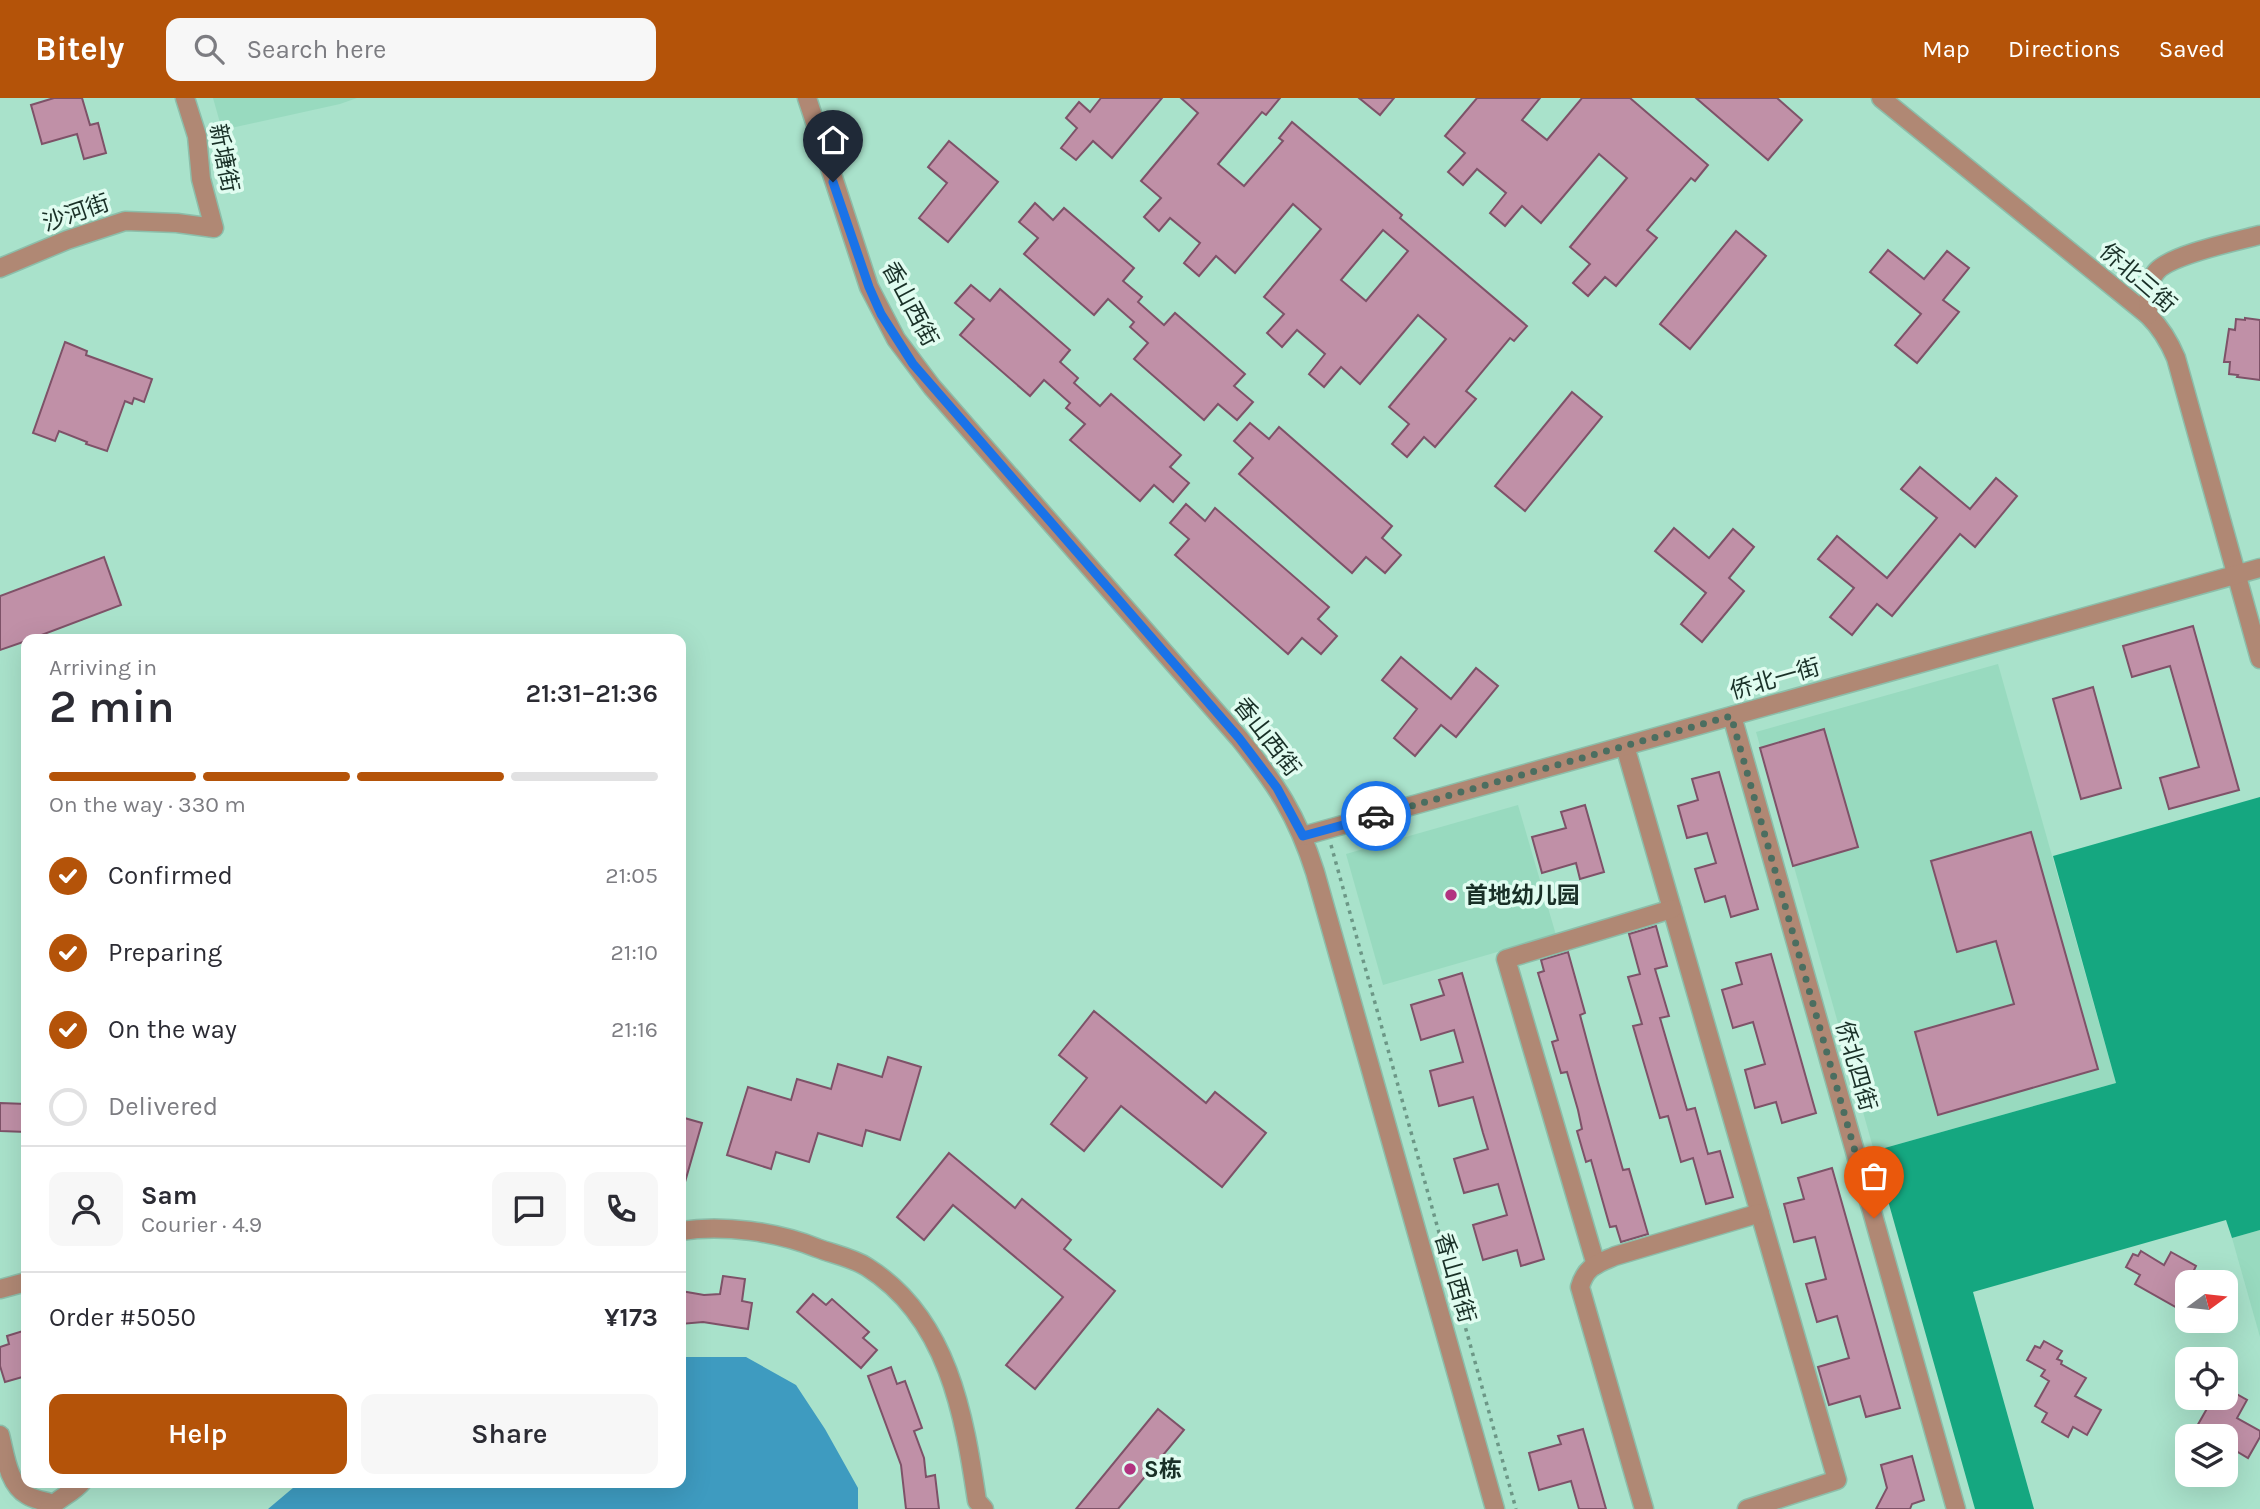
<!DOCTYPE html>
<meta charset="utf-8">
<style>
body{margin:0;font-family:Karla,"Noto Sans SC",sans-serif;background:#f7f7f7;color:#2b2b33;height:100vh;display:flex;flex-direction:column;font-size:26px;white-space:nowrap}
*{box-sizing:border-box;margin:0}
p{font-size:23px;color:#7c7c81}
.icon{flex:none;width:38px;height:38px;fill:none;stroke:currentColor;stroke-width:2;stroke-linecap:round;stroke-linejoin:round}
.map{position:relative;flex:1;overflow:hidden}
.details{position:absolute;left:21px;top:536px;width:665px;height:854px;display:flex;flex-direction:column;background:#fff;border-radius:14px;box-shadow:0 7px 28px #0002}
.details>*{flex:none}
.needle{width:46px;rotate:75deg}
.buttons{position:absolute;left:2175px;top:1172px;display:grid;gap:14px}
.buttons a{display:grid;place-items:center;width:63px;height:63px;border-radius:14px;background:#fff;box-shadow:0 7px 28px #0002;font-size:35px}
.pin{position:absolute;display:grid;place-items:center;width:60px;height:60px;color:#fff;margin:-72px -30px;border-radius:50% 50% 50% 0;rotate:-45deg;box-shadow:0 0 7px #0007}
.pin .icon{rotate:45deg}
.courier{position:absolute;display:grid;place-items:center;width:70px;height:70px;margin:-35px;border:5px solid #1a73e8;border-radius:50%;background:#fff;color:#222;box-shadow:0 2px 9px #0007}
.summary em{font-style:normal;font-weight:600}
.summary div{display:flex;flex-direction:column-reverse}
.summary{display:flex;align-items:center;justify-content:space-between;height:119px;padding:0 28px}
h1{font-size:46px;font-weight:600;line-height:52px}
.bar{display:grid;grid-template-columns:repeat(4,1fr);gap:10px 7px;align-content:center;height:84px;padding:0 28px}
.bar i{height:9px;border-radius:5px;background:#e1e1e2}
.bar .active{background:#b45309}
.bar p{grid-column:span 4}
.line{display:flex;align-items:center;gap:18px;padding:0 28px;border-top:2px solid #e1e1e2}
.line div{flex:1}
.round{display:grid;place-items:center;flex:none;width:74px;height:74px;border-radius:14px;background:#f7f7f7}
ol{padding:0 28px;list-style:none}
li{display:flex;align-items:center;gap:21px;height:77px}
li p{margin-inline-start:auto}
li .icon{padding:7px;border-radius:50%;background:#b45309;color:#fff;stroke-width:4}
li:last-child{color:#7c7c81}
li i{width:38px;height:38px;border:4px solid #e1e1e2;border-radius:50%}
.cta{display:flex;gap:14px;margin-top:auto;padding:14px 28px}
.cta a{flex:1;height:80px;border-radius:14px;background:#b45309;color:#fff;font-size:28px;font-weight:600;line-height:80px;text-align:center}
.cta a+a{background:#f7f7f7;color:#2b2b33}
header{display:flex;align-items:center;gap:42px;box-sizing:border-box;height:98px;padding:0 35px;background:#b45309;color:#fff}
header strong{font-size:33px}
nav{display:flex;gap:38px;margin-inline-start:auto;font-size:24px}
.search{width:490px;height:63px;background:#f7f7f7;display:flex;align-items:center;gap:18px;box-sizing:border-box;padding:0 24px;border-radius:14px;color:#7c7c81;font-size:26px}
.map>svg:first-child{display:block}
.built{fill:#98dabf}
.forest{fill:#15a780}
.water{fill:#3e9bc0}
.building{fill:#c090a7;stroke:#7e5268;stroke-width:2;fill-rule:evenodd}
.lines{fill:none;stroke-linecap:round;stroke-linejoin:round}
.minor-casing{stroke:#8cbeaa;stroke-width:21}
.path{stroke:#6c9786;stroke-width:3.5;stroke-dasharray:3.5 5;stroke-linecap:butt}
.minor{stroke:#b08874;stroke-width:18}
.done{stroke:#4b6e60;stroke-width:7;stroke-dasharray:0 12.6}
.route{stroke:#1a73e8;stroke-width:9}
.poi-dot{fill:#b23380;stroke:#e0fcf0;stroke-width:2.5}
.labels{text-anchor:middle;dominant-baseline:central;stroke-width:7;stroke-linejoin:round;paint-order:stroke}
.street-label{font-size:23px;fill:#193027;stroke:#e0fcf0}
.poi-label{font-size:23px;font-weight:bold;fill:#193027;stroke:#e0fcf0;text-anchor:start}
</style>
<header>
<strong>Bitely</strong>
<div class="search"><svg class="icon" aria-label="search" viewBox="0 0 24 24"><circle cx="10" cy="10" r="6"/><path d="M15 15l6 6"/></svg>Search here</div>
<nav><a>Map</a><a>Directions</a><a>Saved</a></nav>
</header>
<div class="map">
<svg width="2260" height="1411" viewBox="0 0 2260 1411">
<rect width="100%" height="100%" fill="#a9e2cb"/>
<g class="built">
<polygon points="213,0 357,0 340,6 222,32"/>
<polygon points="1998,566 2116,985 1874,1053 1756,634"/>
<polygon points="1518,707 1556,837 1383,887 1346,756"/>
<polygon points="2260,1132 2260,1239 2232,1140"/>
</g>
<polygon class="forest" points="2260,699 2260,1132 2232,1140 2226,1122 1973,1194 2034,1411 1975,1411 1874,1053 2116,985 2053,758"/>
<polygon class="water" points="681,1259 746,1259 796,1287 825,1331 858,1390 858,1411 268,1411 300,1384 681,1384"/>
<g class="building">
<polygon points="54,0 82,0 90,27 98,25 106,55 84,61 77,36 42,46 31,7"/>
<polygon points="1101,0 1162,0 1112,60 1093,43 1076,62 1061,50 1077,30 1066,20 1079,4 1090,14"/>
<path d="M1181,0H1280L1266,17L1262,14L1218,66L1244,88L1283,43L1279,40L1292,24L1402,117L1400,120L1527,228L1514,243L1510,240L1466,293L1476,301L1435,349L1424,339L1407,359L1392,346L1409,326L1389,309L1446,241L1418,217L1360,286L1341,269L1324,289L1309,276L1325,256L1297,232L1282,249L1267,235L1284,216L1264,199L1321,131L1293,106L1235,175L1216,158L1199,178L1184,165L1200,145L1170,120L1159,133L1144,119L1161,100L1141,83L1198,15ZM1383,132L1408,153L1366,203L1341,182Z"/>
<polygon points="1359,0 1394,0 1380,17"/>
<polygon points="1477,0 1540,0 1522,22 1547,42 1582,0 1630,0 1708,67 1695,83 1691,80 1647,132 1657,140 1616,188 1605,179 1588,198 1573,185 1590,166 1570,149 1627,80 1599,56 1541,125 1522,108 1505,128 1490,115 1506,95 1477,71 1463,87 1448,74 1465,55 1445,38"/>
<polygon points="1696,0 1777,0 1802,22 1768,62"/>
<polygon points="949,43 998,84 948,144 919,120 947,85 928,69"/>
<polygon points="1035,105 1053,122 1064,110 1134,170 1123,183 1142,199 1138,204 1164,227 1175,215 1245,276 1234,288 1253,304 1237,322 1218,306 1204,322 1134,261 1148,245 1130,229 1134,224 1108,201 1094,217 1024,156 1038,140 1019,124"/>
<polygon points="1736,133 1766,158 1690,251 1660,226"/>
<polygon points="1888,152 1924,181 1947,153 1969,170 1943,202 1959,214 1917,265 1895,247 1921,216 1870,174"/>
<polygon points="971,187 990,203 1000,191 1070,252 1060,264 1078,280 1074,285 1100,308 1111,296 1181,357 1170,369 1189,385 1173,404 1154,387 1140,403 1070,342 1085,326 1066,310 1070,305 1044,282 1030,298 960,237 974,221 955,205"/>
<polygon points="2245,220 2260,222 2260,282 2237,279 2238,277 2229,276 2230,264 2224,264 2229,231 2235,232 2236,221 2245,222"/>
<polygon points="65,244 87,253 86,257 152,281 144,304 134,300 132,306 125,303 107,353 86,346 87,344 59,333 55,343 33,335"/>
<polygon points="1572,294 1602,319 1525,413 1495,388"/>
<polygon points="1250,325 1269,341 1279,329 1392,428 1382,440 1401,457 1385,475 1366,459 1352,475 1239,376 1253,360 1234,343"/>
<polygon points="1920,369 1970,411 1996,380 2017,398 1975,449 1960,436 1892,518 1877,506 1852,537 1830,519 1854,490 1818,461 1837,438 1887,480 1937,420 1901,391"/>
<polygon points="1186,406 1205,423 1215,410 1329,509 1318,521 1337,538 1321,556 1302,540 1288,556 1175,457 1189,441 1170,425"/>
<polygon points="1674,430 1709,460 1733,431 1754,449 1729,480 1744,493 1702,544 1681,526 1706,495 1655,453"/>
<polygon points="104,459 121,507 31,541 26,541 26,543 0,552 0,498"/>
<polygon points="2193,528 2239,692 2169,711 2160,680 2199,669 2170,568 2132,579 2123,548"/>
<polygon points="1401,559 1451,601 1476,570 1498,588 1456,639 1441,627 1415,658 1394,640 1417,611 1382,582"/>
<polygon points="2093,589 2121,690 2081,701 2053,601"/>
<polygon points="1824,631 1858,749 1793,768 1760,650"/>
<polygon points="1719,674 1758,811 1731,819 1725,798 1705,804 1695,771 1716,765 1707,735 1687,740 1678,708 1698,702 1692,681"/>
<polygon points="1585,707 1604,774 1580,781 1576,765 1542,775 1532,739 1566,730 1561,714"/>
<polygon points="2031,734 2098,971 1938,1017 1915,934 2014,906 1996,843 1957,854 1931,763"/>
<polygon points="1656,828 1667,868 1655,871 1669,918 1660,920 1687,1012 1695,1010 1708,1056 1720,1053 1733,1099 1706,1106 1693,1060 1681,1064 1668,1018 1660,1020 1633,928 1642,926 1628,879 1640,876 1629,836"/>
<polygon points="1568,854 1585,915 1580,917 1598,984 1623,1072 1629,1071 1648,1136 1621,1144 1616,1128 1610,1129 1591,1062 1586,1064 1577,1033 1582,1031 1578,1012 1567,974 1561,975 1552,944 1558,942 1538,875 1544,873 1541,862"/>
<polygon points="1771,856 1816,1015 1782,1025 1776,1004 1755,1010 1745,972 1765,966 1753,924 1733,930 1722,892 1742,886 1736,865"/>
<polygon points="1462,875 1544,1161 1521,1168 1517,1152 1483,1162 1473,1127 1507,1117 1498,1086 1464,1095 1454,1061 1488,1051 1483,1035 1473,999 1439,1008 1430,973 1463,964 1454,932 1421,942 1411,907 1444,897 1439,882"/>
<polygon points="1094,913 1206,1005 1215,994 1266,1035 1222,1089 1121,1008 1084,1053 1051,1026 1087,980 1059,957"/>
<polygon points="888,959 921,969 900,1042 866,1032 862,1048 818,1035 809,1064 776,1054 771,1071 727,1057 748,989 791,1002 797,981 831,991 838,966 882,979"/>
<polygon points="0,1005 26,1006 26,1034 0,1033"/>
<polygon points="681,1019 702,1025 685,1084 681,1083"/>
<polygon points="949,1055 1015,1110 1022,1101 1071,1142 1064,1151 1115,1193 1035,1291 1006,1267 1063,1199 953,1107 924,1142 897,1119"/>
<polygon points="1832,1070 1900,1310 1866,1319 1860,1298 1829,1307 1818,1269 1849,1260 1837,1218 1817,1224 1806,1186 1826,1181 1815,1139 1794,1144 1784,1106 1804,1101 1798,1080"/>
<polygon points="2141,1153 2164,1167 2171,1154 2196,1168 2188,1185 2188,1216 2135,1186 2140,1177 2126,1169 2133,1156 2138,1158"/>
<polygon points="723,1178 745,1181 742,1203 752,1205 748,1231 703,1224 681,1226 681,1193 704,1197 720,1196"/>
<polygon points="813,1196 826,1207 832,1201 869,1234 863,1240 877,1252 861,1270 797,1214"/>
<polygon points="26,1232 26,1278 5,1284 0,1268 0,1249 9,1246 7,1238"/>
<polygon points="2044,1243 2062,1253 2057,1261 2062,1263 2061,1266 2086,1280 2075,1298 2101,1312 2087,1337 2073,1329 2068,1339 2042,1324 2047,1315 2035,1308 2049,1283 2041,1278 2045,1272 2027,1262 2035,1248 2040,1250"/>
<polygon points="891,1269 897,1286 905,1283 922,1330 914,1333 924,1360 926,1379 935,1377 939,1411 906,1411 901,1367 868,1278"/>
<polygon points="2226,1290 2247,1302 2237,1320 2260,1333 2260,1339 2248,1360 2226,1347 2226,1339 2211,1339 2196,1330 2213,1300 2226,1300"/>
<polygon points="1158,1311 1184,1332 1118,1411 1076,1411"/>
<polygon points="1583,1331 1606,1411 1579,1411 1571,1383 1539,1392 1529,1355 1561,1346 1558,1338"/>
<polygon points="1912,1358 1924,1402 1912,1406 1910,1411 1876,1411 1887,1390 1881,1367"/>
</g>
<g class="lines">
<g class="minor-casing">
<g id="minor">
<path d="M807,0L869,189L896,241L932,289L1239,640C1276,686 1297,717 1315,774L1495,1411"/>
<path d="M1881,0L2148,217C2161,230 2169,243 2176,260L2260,561"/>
<polyline points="0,170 67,142 125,123 177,125 214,130 201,81 197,38 185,0"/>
<path d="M2148,217C2149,203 2147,185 2156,174C2169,157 2237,143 2260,137"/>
<polyline points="1732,618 1956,1411"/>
<polyline points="1625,648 1837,1382 1747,1411"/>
<polyline points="1303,738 2260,470"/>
<path d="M681,1133C723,1126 778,1134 817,1150C833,1156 853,1160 867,1169C948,1220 964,1316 977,1403L984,1411"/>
<polyline points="1596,1167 1506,861 1672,811"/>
<polyline points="0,1191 26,1184"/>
<path d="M0,1337C5,1356 8,1386 27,1397C34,1402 45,1403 53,1406"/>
<path d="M49,1411C58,1400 73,1395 82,1384"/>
<path d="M1644,1411L1580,1189C1586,1168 1597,1166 1615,1158L1760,1115"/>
</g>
</g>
<polyline class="path" points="1331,747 1516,1411"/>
<use href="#minor" class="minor"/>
</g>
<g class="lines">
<polyline class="done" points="1376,718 1731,618 1874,1120"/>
<polyline class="route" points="833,84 869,189 881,216 913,266 1239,640 1277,690 1303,738 1376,718"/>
</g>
<g class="poi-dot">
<circle cx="1451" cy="797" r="7"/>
<circle cx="1130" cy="1371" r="7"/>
</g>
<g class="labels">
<g class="street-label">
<text transform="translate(224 60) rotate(79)">新塘街</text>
<text transform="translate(76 115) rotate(-19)">沙河街</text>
<text transform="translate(2138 180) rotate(41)">侨北三街</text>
<text transform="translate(910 206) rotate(62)">香山西街</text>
<text transform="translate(1775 581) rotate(-16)">侨北一街</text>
<text transform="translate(1267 639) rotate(52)">香山西街</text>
<text transform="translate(1856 968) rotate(74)">侨北四街</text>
<text transform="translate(1455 1180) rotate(74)">香山西街</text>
</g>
<g class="poi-label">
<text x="1465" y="797">首地幼儿园</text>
<text x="1144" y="1371">S栋</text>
</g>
</g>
</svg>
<div class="buttons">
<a><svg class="needle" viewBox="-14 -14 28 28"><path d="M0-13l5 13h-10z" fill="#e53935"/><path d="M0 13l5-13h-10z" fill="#7c7c81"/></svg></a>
<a><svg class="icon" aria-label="locate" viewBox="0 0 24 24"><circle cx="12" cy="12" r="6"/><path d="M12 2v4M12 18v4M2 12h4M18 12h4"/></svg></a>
<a><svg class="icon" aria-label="layers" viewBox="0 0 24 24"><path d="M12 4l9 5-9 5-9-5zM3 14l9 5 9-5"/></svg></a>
</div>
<div class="pin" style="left:1874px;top:1120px;background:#ea580c"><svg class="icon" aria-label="bag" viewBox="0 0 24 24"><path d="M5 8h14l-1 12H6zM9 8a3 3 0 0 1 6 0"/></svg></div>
<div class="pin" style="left:833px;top:84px;background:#1f2937"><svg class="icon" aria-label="home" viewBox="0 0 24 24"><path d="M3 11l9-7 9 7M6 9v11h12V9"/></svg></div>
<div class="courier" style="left:1376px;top:718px"><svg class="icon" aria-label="car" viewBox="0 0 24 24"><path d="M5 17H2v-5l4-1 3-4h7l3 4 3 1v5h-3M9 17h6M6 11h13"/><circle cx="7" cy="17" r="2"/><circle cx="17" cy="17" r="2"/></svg></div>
<section class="details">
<div class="summary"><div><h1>2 min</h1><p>Arriving in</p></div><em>21:31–21:36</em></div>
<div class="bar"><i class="active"></i><i class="active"></i><i class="active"></i><i></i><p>On the way · 330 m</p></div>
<ol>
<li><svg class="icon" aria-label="check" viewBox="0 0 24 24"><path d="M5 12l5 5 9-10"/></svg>Confirmed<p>21:05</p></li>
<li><svg class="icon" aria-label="check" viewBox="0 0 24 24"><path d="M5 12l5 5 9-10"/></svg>Preparing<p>21:10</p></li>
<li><svg class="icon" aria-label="check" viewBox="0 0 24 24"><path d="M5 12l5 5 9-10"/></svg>On the way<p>21:16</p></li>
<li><i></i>Delivered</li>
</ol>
<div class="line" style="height:126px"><a class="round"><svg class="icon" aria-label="person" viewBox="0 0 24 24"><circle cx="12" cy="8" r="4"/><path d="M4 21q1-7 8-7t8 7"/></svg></a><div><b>Sam</b><p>Courier · 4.9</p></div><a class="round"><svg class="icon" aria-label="chat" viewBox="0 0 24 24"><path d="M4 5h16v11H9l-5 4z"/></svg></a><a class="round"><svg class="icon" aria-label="phone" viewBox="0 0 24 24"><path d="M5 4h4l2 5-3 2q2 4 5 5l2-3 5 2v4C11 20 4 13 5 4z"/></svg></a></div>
<div class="line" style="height:91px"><div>Order #5050</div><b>¥173</b></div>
<div class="cta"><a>Help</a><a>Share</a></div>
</section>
</div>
